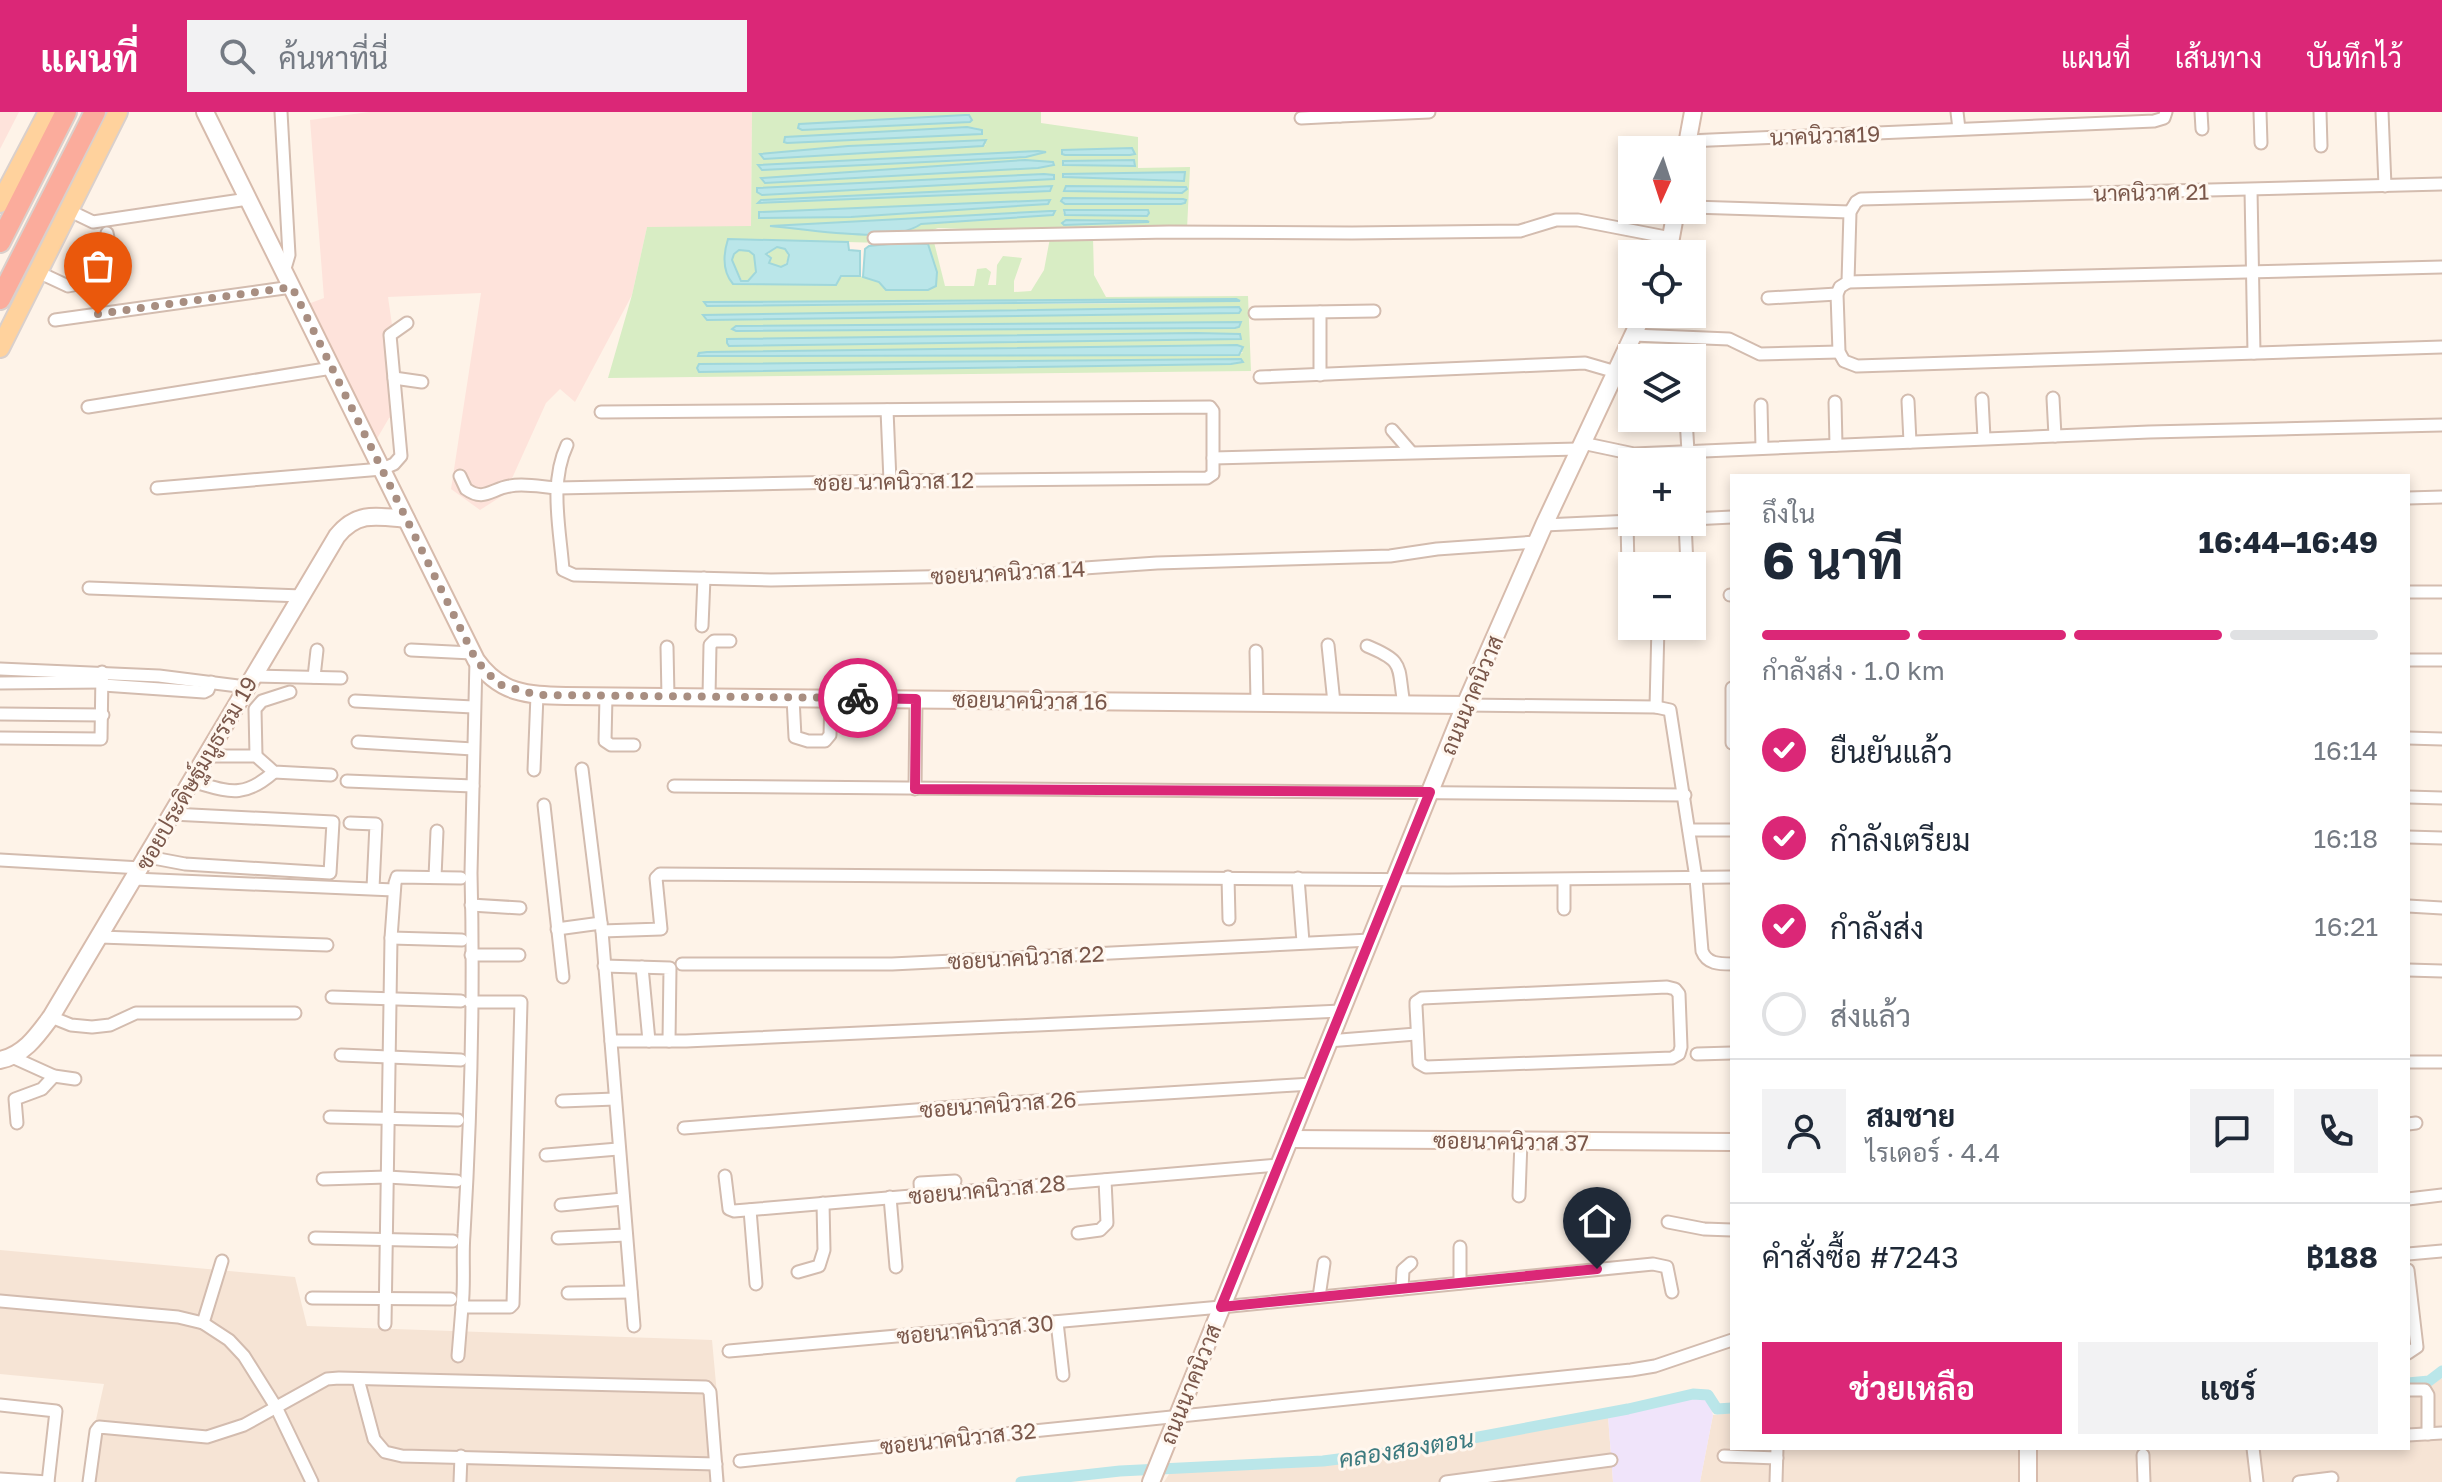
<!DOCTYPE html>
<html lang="th">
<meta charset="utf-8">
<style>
body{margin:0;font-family:"Golos Text",Sarabun,sans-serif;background:#f2f2f3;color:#1f2937;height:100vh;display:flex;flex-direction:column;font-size:30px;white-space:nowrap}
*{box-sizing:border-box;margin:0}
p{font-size:26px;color:#747a83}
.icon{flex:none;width:44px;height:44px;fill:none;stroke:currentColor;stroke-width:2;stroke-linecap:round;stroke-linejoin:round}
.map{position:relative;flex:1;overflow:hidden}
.panel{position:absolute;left:1730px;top:362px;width:680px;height:976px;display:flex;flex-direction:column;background:#fff;border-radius:0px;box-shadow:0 4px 12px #0003}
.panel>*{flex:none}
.needle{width:52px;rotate:183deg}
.tools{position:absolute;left:1618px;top:24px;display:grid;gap:16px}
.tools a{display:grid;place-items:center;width:88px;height:88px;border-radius:0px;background:#fff;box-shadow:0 4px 12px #0003;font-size:40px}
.pin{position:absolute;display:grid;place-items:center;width:68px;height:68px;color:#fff;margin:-82px -34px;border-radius:50% 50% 50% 0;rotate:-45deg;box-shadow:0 0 8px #0007}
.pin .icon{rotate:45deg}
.courier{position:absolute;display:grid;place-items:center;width:80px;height:80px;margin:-40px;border:6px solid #db2777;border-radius:50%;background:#fff;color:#222;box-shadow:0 2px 10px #0007}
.overview em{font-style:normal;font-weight:700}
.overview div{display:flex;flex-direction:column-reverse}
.overview{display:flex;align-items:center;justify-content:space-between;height:136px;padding:0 32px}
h1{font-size:52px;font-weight:700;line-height:60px}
.bar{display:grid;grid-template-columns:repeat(4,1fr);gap:12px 8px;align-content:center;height:96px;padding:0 32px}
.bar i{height:10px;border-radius:6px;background:#e0e1e3}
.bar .on{background:#db2777}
.bar p{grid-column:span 4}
.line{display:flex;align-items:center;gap:20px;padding:0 32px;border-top:2px solid #e0e1e3}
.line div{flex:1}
.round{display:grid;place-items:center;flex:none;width:84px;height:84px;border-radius:0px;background:#f2f2f3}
ol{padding:0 32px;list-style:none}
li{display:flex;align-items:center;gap:24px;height:88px}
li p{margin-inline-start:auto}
li .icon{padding:8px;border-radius:50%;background:#db2777;color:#fff;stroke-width:4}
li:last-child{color:#747a83}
li i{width:44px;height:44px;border:4px solid #e0e1e3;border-radius:50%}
.cta{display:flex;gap:16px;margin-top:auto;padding:16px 32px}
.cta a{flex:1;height:92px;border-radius:0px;background:#db2777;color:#fff;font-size:32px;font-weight:700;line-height:92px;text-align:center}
.cta a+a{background:#f2f2f3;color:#1f2937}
header{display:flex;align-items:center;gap:48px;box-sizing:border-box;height:112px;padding:0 40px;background:#db2777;color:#fff}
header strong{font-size:38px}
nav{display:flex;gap:44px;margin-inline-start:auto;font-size:28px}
.search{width:560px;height:72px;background:#f2f2f3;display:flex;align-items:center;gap:20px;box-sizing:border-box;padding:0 28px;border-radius:0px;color:#747a83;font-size:30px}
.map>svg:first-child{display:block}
.residential{fill:#f6e4d5}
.commercial{fill:#fee3db}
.education{fill:#f0e4fa}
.green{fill:#d8edc4;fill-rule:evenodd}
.water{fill:#bae6e9;stroke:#a0d7db;stroke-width:2;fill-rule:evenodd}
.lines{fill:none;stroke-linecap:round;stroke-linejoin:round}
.canal{stroke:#bae6e9;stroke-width:11}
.street-casing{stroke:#d3bcaf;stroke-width:15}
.secondary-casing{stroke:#d7bbac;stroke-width:20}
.primary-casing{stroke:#dad0cc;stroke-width:22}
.highway-casing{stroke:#dad0cc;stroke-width:24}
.street{stroke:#fff;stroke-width:11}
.secondary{stroke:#fff;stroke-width:16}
.primary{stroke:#ffd29d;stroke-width:18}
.highway{stroke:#fbac9c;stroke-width:20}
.done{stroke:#a88e81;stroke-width:8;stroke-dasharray:0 14.4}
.route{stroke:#db2777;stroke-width:10}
.labels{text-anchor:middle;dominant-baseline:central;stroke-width:6;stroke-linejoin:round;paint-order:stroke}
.street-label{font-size:22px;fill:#7a574a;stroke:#fff7ef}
.water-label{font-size:24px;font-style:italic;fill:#3c7a7f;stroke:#fff7ef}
</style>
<header>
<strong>แผนที่</strong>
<div class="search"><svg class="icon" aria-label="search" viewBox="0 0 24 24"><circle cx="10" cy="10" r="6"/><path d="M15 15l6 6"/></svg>ค้นหาที่นี่</div>
<nav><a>แผนที่</a><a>เส้นทาง</a><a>บันทึกไว้</a></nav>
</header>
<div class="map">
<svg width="2442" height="1370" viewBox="0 0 2442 1370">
<rect width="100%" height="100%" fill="#fef3e8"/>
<g class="residential">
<polygon points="0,1138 295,1165 307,1214 712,1228 725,1370 82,1370 104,1272 0,1262"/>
<polygon points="2442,1266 2442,1370 1700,1370 1713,1303 1732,1301 1732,1336 2408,1336 2408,1275 2433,1272"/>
<polygon points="1608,1304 1613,1370 1164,1370 1171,1359 1295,1355 1481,1328"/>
</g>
<g class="commercial">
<polygon points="0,0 19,0 0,37"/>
<polygon points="369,0 752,0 751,115 647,115 632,183 575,290 560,277 546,291 505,382 480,398 451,377 481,181 388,185 405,303 389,306 375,330 308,192 324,186 310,8"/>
</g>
<polygon class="education" points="1702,1285 1708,1289 1713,1303 1700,1370 1613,1370 1608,1304"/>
<g class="green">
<path d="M752,0H1041V11L1138,25V56L1190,55L1187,117L1046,120L938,116L914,125L884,131L728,127C723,143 722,158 733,172L860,164L879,170L886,178H928L936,160L928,132L930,129L934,130L945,174H974L977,157L986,156L991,160L988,173H996L997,153L1003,144L1022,146L1014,169V180L1031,179L1044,158L1050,126H1093L1094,163L1106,185L1248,184L1251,259L608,266L632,183L647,115L751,114ZM965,3H970V10L802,18L799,13ZM967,15L977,16L982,21L787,31L785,25ZM986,32L983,34L778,44L848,34ZM1044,41L1026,45L760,57ZM1025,48L1053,54L765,71L762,66ZM1185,60L1184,69L1063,65L1064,62ZM1044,62L1054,63V66L762,83L757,80L758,76ZM1063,86L1183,87L1186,88L1181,92H1066ZM1049,88L1048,92L759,105L760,100ZM1064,98H1148L1147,104L1065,103L1063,100ZM1050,99L1055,100L1053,103L921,112C892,133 815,117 778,114ZM1066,108L1147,109V110L1065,113L1063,109ZM704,190L1185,191L707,194ZM1238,195L1241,198L1238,201L707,208L704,203ZM1240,210L732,217L736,214ZM1196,221L1240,222L1241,226L729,234L727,228ZM1243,240L1239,243L714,245ZM1240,247L1243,250L1231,252L699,260V252Z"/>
<circle cx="778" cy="145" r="10"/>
<polygon points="739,138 749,139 754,143 756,160 748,169 742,169 732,148 734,142"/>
</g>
<g class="water">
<polygon points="965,3 969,3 972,8 970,10 802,18 798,16 799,12"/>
<polygon points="967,15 982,18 982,22 787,31 784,30 785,25"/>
<polygon points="986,28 983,34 764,47 760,42 848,34"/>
<polygon points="1132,36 1135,42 1130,43 1065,43 1062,42 1062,38"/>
<polygon points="1038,39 1046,40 1026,45 762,58 758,53"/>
<polygon points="1025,48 1053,50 1054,53 1038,56 765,71 761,66"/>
<polygon points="1134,48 1135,54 1063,53 1063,49"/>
<polygon points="1185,60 1184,69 1063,65 1063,62"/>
<polygon points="1044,62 1054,63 1054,67 762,83 757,80 757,76"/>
<polygon points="1052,74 1050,79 758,91 761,88"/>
<polygon points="1066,74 1186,75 1187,77 1182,81 1064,79"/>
<polygon points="1063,86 1183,87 1186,88 1185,91 1181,92 1065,92 1061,89"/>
<polygon points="1050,88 1048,92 851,105 759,106 759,100"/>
<polygon points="1064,98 1148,98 1149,101 1147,104 1065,103"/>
<path d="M1050,99H1055L1053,103L921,112C891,133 807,117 770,114Z"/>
<polygon points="1066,108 1147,109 1149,110 1064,113 1062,111"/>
<path d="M728,127L848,130L849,138L860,139V164H841L836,173L733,172C722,159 723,143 728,127ZM777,135L785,137L789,143L787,152L781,155L769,151L771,146L766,142ZM739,138L749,139L754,143L756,160L748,169H741L732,148L734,142Z"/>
<polygon points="899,131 928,132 937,160 936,174 928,178 886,178 879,170 863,165 865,137 869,134"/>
<polygon points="1236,187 1240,189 707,194 704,190"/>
<polygon points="1239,195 1241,198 1239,201 707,208 703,203"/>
<polygon points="1241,210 1239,215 1235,216 736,219 732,217 736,214"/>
<polygon points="1196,221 1240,222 1241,227 729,234 727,231 727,227"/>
<polygon points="1237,233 1243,235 1239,243 698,244 699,241 707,240"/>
<polygon points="1241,247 1243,250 1231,252 699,260 697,256 699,252"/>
</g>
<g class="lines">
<g class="canal">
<polyline points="2408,1271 2429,1269 2442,1259"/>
<polyline points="1021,1370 1120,1359 1323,1349 1409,1338 1628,1297 1693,1282 1708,1283 1717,1297 1732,1296"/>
</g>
<g class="street-casing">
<g id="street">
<polyline points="281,0 289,143 284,160"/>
<polyline points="1340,0 1340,4 1429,0"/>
<polyline points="1957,0 1959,17"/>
<polyline points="2201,0 2202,17"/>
<polyline points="2260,0 2261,31"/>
<polyline points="2320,0 2321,34"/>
<polyline points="2382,0 2385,74"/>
<polyline points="1301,6 1340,4"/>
<polyline points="1688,29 2154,9 2164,6 2166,0"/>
<polyline points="2442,72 1861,87 1856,90 1850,100 1848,170 1840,175 1837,182 1839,240 1844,249 1857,254 2442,235"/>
<polyline points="2251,78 2254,241"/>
<polyline points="1692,95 1850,100"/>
<polyline points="68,98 93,110 248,87"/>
<polyline points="874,126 1169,120 1352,121 1520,119 1556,108 1578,108 1671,126"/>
<polyline points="38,160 68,174 114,165 116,163 107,121"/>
<polyline points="1848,170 2442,155"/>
<polyline points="1768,186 1837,182"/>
<polyline points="1320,200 1320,263"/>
<polyline points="1255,201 1374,199"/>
<polyline points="55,208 292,175"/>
<polyline points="1633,223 1729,227 1760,242 1839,240"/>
<polyline points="1260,265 1585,251 1616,260"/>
<polyline points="394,266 422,270"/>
<polyline points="2053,286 2055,324"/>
<polyline points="1982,287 1984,326"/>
<polyline points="1908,289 1910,330"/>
<polyline points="1835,290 1836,333"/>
<polyline points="1761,293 1762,336"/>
<polyline points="88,295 332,256"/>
<polyline points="887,298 890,369"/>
<polyline points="1686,306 1688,340"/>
<polyline points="1392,318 1411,340"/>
<polyline points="1582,331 1634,342 2149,320 2442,313"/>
<path d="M567,333C549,371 560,417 563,458L574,463L771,468L968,464L1157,451L1390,444L1437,437L1536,430"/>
<polyline points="1213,346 1579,337"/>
<path d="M460,364L466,377C484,390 491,377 510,374C524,371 542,375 557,376L890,369L1207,366L1213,362V299L1210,295L601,300"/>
<polyline points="157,376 382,357 394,352 401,344 390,223 407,211"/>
<polyline points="2408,386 2442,385"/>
<polyline points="1692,407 1732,405"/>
<polyline points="1627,410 1628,456"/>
<polyline points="1685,410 1687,454"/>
<polyline points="1544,413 1632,409"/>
<polyline points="89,476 302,484"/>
<polyline points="2408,480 2442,480"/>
<polyline points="1730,483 1732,483"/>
<polyline points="702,514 704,466"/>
<polyline points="1328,533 1334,591"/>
<path d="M1367,534C1406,550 1397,554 1404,592"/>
<polyline points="667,535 668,585"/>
<polyline points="411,538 472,541"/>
<polyline points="1256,539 1257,590"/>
<polyline points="2408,548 2442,548"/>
<polyline points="0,557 159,564 246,575"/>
<polyline points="253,564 341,566"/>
<polyline points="314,565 317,538"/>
<polyline points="0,571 103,570"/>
<polyline points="103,573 204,580 208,578 211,570"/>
<polyline points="1732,576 1732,631"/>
<polyline points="606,584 605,629 611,633 634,633"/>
<polyline points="709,585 710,533 714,529 730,529"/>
<polyline points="793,586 795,625 808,629 825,629 830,623 831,586"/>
<polyline points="355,589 473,595"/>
<path d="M1465,593L1656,595L1670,598L1696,766L1702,839C1707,852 1719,852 1732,852"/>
<polyline points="1656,595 1658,514"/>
<polyline points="0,602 103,603"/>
<polyline points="0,626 101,627 102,560"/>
<polyline points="2408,626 2442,627"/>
<polyline points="358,630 473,637"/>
<polyline points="205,644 256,644 274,660 331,663"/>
<polyline points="256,644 255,597 262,589 290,580"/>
<polyline points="582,657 602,819 634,1214"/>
<polyline points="534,658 537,583"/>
<path d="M191,669C228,679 242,688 274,660"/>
<polyline points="347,669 473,674"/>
<polyline points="674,674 1685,683"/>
<polyline points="915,677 916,587"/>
<polyline points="2408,685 2442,686"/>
<polyline points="544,693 563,865"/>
<polyline points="350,711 376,712 373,776"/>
<polyline points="1689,718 1732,718"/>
<polyline points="2408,725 2442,726"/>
<polyline points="148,745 185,752 330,761 333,710 172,702"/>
<polyline points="0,748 141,756"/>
<polyline points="435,765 437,719"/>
<polyline points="1228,765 1229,807"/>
<polyline points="1298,766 1303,830"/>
<polyline points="134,767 394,778"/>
<polyline points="1564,768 1564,797"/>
<polyline points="471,793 520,796"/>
<polyline points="2408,794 2442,796"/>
<polyline points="557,817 601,811"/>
<polyline points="602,819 661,817 656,766 660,762 1448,768 1732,765"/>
<polyline points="100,825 327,833"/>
<polyline points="391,826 462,828"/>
<polyline points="471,843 519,843"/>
<polyline points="682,852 892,852 1370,828"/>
<polyline points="604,854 670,856 669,929"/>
<polyline points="642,855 649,929"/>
<polyline points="2408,858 2442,859"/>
<polygon points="1667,875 1675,877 1679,882 1681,935 1679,942 1672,946 1426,955 1419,951 1416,894 1416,890 1422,886"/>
<polyline points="332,885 461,889"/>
<path d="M470,890H521L513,1192L510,1195H462C465,1171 462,1146 464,1122C471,1002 474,881 471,761L476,548"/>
<polyline points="51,905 71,913 92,915 110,913 136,901 295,901"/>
<polyline points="611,929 686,929 1341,899"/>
<polyline points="1328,929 1416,922"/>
<polyline points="1697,942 1732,941"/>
<polyline points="341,943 461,948"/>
<polyline points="12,945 54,964 75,967"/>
<polyline points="2408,950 2442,950"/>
<polyline points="562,989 615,987"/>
<polyline points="330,1005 458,1008"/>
<polyline points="17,1011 15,987 42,977 54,964"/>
<polyline points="2408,1012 2416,1011"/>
<polyline points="684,1016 1005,991 1312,972"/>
<polyline points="546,1043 618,1037"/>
<polyline points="725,1064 729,1097 734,1099 1279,1053"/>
<polyline points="323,1067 387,1065 457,1069"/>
<polyline points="921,1083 920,1071 955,1069"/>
<polyline points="1519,1084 1521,1029"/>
<polyline points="890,1085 896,1155"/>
<polyline points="2408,1087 2442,1083"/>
<polyline points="561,1093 623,1087"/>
<polyline points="750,1098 756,1172"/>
<polyline points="1668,1110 1704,1117 1732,1118"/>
<polyline points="1078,1121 1100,1118 1107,1111 1105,1068"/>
<polyline points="315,1126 453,1129"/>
<polyline points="558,1126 626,1123"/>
<polyline points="2408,1142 2442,1139"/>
<polyline points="2408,1158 2417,1235 2408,1241"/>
<polyline points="798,1160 819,1154 824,1138 823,1091"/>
<polyline points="1460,1171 1460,1135"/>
<polyline points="1402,1177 1403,1158 1411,1151"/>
<polyline points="568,1181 631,1180"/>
<polyline points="1319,1185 1324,1151"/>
<polyline points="312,1186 451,1187"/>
<polyline points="0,1189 178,1205 203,1211 229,1228 244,1244 276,1295 312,1370"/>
<polyline points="1057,1210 1063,1263"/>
<polyline points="203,1211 222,1149"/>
<polyline points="385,1212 391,826 395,771 397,765 461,766"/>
<polyline points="729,1239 1221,1195 1653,1152 1667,1155 1672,1180"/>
<polyline points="458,1244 462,1195"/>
<polyline points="358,1267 374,1327 385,1340 402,1344 716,1352"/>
<polyline points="2408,1278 2425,1278 2428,1283 2428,1322"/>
<polyline points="0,1293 56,1299 48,1370"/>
<polyline points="2408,1323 2442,1321"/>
<polyline points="2253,1336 2257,1370"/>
<polyline points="2143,1343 2144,1370"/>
<polyline points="1724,1344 1777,1346"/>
<polyline points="740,1349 1631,1258 1655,1254 1732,1228"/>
<polyline points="0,1367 48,1370"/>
<polyline points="89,1370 96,1319 99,1315 207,1325 244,1313 327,1267 339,1266 706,1275 710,1280 717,1370"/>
<polyline points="460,1370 461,1344"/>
<polyline points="1446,1370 1611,1348"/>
<polyline points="1776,1370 1777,1336"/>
<polyline points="2299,1370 2332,1366"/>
</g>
</g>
<g class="secondary-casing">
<g id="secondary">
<path d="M205,0L476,548C500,582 527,583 566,584L1465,593"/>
<polyline points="1686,38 1693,0"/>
<polyline points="1668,142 1676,98"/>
<path d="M0,948C24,943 37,924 51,905L337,424C357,399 377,404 406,407"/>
<polyline points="1290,1027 1732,1030"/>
<polyline points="2028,1336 2028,1370"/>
<polyline points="1151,1370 1465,593 1544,413 1643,202"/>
</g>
</g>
<g class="primary-casing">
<g id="primary">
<polyline points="0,91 48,0"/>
<polyline points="0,236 118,0"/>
</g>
</g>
<g class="highway-casing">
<g id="highway">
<polyline points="0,130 66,0"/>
<polyline points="0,187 95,0"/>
</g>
</g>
<use href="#street" class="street"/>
<use href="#secondary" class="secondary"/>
<use href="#primary" class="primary"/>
<use href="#highway" class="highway"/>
</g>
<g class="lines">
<polyline class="done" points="98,202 292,175 476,548 498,572 537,583 858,586"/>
<polyline class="route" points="858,586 916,587 915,677 1430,680 1221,1195 1597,1157"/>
</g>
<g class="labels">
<g class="street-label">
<text transform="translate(1825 23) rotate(-2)">นาคนิวาส19</text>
<text transform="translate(2151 80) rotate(-1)">นาคนิวาศ 21</text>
<text transform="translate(894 369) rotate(-1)">ซอย นาคนิวาส 12</text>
<text transform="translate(1008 460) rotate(-3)">ซอยนาคนิวาส 14</text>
<text transform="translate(1471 583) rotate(-67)">ถนนนาคนิวาส</text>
<text transform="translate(1030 588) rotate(1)">ซอยนาคนิวาส 16</text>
<text transform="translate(196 661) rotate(-60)">ซอยประดิษฐ์มนูธรรม 19</text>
<text transform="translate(1026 845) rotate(-3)">ซอยนาคนิวาส 22</text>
<text transform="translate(998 992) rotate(-4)">ซอยนาคนิวาส 26</text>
<text transform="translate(1511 1029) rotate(1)">ซอยนาคนิวาส 37</text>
<text transform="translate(987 1077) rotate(-5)">ซอยนาคนิวาส 28</text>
<text transform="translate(975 1217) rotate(-5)">ซอยนาคนิวาส 30</text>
<text transform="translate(1190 1272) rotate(-68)">ถนนนาคนิวาส</text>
<text transform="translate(958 1326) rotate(-6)">ซอยนาคนิวาส 32</text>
</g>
<g class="water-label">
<text transform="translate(1406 1336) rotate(-9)">คลองสองตอน</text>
</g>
</g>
</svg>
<div class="tools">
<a><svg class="needle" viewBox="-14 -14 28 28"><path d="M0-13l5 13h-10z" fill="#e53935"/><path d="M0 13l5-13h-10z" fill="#747a83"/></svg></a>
<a><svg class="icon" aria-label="locate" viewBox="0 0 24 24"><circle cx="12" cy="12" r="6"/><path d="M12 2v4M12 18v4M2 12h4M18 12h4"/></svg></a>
<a><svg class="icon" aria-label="layers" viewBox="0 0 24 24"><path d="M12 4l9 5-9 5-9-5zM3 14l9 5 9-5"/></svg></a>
<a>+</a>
<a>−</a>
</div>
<div class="pin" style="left:98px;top:202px;background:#ea580c"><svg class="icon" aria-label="bag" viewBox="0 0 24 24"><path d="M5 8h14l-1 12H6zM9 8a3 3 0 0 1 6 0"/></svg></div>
<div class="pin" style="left:1597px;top:1157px;background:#1f2937"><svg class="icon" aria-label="home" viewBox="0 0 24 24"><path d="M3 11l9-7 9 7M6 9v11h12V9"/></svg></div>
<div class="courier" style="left:858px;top:586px"><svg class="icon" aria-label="bike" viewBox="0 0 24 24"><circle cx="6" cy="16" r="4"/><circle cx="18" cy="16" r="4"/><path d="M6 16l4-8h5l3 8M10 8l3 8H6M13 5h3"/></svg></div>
<section class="panel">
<div class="overview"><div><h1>6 นาที</h1><p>ถึงใน</p></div><em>16:44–16:49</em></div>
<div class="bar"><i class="on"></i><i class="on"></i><i class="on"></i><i></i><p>กำลังส่ง · 1.0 km</p></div>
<ol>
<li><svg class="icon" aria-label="check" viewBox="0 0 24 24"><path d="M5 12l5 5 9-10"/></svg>ยืนยันแล้ว<p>16:14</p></li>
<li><svg class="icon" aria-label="check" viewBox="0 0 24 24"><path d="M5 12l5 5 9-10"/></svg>กำลังเตรียม<p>16:18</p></li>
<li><svg class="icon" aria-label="check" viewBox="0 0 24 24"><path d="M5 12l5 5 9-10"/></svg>กำลังส่ง<p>16:21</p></li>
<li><i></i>ส่งแล้ว</li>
</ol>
<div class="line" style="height:144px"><a class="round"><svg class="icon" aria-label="person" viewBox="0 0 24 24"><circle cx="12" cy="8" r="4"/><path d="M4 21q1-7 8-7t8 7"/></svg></a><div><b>สมชาย</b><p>ไรเดอร์ · 4.4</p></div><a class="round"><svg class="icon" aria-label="chat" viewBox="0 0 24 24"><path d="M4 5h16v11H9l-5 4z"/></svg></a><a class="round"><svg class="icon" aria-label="phone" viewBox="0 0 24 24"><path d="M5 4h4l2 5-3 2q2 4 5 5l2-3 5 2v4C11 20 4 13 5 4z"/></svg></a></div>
<div class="line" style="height:104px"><div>คำสั่งซื้อ #7243</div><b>฿188</b></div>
<div class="cta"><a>ช่วยเหลือ</a><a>แชร์</a></div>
</section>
</div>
